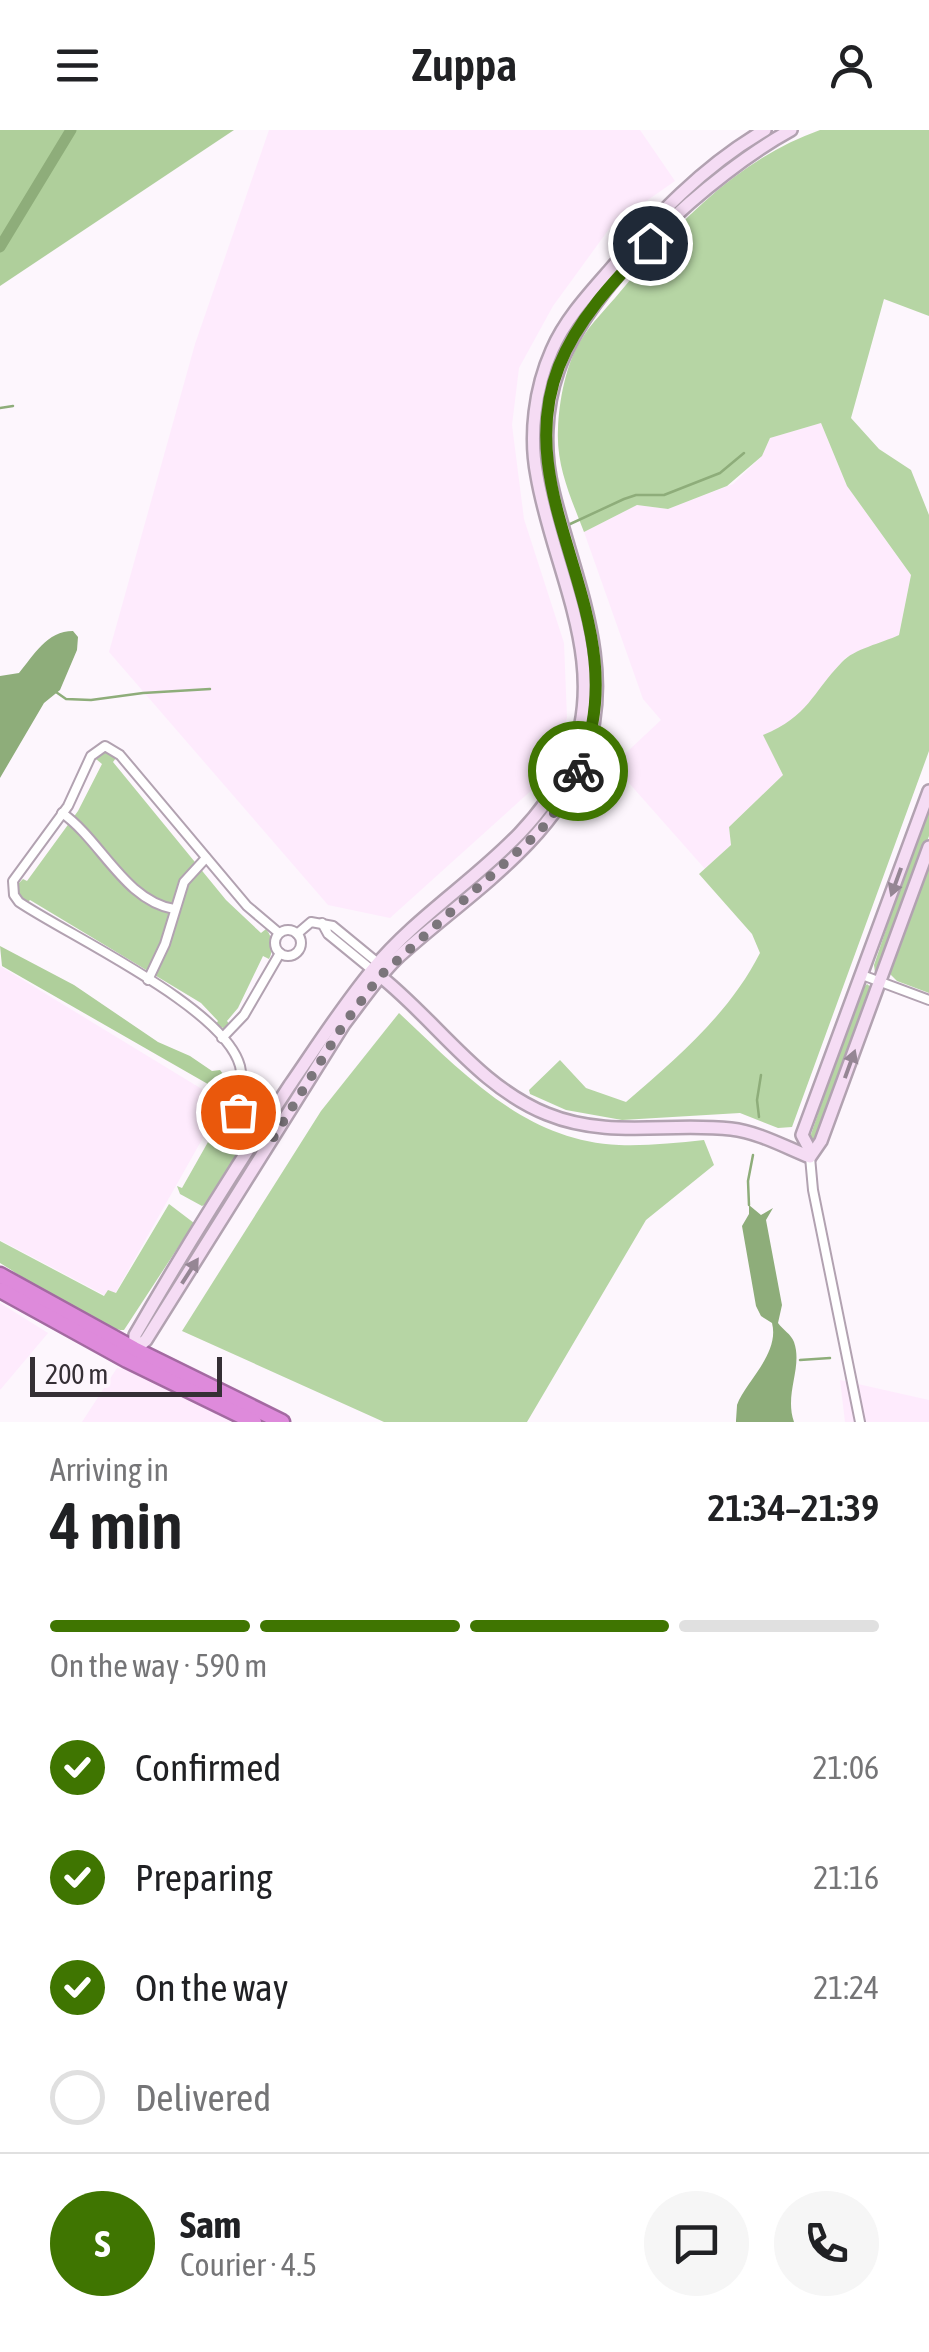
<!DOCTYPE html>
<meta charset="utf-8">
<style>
body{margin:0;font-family:"Asap Condensed",sans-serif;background:#f6f6f6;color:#202124;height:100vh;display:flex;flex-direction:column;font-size:38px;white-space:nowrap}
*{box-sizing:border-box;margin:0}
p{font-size:32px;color:#757577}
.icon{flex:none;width:55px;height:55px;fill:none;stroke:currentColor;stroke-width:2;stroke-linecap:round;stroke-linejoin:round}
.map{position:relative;height:1292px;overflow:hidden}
.side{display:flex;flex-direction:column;background:#fff;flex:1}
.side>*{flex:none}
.scale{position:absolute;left:30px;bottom:25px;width:192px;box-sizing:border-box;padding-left:10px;border:5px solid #352f35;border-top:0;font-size:28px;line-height:35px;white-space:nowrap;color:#352f35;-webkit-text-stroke:8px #fdf6fd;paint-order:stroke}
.pin{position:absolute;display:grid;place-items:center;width:85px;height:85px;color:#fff;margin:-42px;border:5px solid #fff;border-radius:50%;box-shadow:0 2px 10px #0007}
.courier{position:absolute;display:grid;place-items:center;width:100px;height:100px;margin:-50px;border:8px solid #3f7501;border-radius:50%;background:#fff;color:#222;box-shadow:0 2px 12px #0007}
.headline em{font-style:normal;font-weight:600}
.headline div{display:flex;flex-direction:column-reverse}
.headline{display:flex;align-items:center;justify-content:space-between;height:170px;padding:0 50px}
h1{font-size:65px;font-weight:600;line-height:75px}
.bar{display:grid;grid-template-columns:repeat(4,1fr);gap:15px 10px;align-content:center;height:120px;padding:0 50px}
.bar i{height:12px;border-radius:8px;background:#e0e0e0}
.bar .selected{background:#3f7501}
.bar p{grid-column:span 4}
.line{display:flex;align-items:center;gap:25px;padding:0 50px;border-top:2px solid #e0e0e0}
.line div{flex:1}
.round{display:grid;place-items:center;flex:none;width:105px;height:105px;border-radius:52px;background:#f6f6f6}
ol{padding:0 50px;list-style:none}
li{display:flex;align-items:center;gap:30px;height:110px}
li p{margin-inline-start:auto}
li .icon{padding:10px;border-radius:50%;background:#3f7501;color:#fff;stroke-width:4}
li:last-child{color:#757577}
li i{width:55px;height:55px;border:5px solid #e0e0e0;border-radius:50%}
header{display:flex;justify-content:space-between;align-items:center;height:130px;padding:0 50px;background:#fff;font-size:45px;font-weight:600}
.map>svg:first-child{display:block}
.built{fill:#feebfd}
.green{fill:#b6d5a4}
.forest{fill:#afcf9b}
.water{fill:#8ead7a}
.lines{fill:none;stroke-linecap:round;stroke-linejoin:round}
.stream{stroke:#8ead7a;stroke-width:2.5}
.river{stroke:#8ead7a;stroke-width:11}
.street-casing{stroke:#b2a2b1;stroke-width:12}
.secondary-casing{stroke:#b2a2b1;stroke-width:16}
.highway-casing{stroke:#a36aa1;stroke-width:19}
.street{stroke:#fff;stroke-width:8}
.secondary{stroke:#f5dcf4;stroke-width:11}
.highway{stroke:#de8adb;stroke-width:14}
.oneway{fill:#958694}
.done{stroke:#7b757b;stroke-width:10;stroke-dasharray:0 18}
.route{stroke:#3f7501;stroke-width:12}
</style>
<header><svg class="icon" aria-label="menu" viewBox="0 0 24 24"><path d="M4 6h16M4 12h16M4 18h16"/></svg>Zuppa<svg class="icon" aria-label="person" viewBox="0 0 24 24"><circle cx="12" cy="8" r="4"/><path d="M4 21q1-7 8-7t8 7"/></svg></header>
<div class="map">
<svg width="929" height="1292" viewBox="0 0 929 1292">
<rect width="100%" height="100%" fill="#fdf6fd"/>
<g class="built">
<polygon points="269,0 640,0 675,51 612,95 553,176 519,238 512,295 524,389 564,513 567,588 551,629 534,658 390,788 328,775 109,522 195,214"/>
<polygon points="821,293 847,356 911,445 899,505 845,528 807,579 785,596 764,605 783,645 729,697 731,715 705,739 613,635 661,590 643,569 584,402 637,375 668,379 733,354 762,326 770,308"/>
<polygon points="0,836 228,975 213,990 112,1169 0,1110"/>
<polygon points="0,1173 48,1203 0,1260"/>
<polygon points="117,1238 137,1242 231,1292 82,1292"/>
<polygon points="840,1250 929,1270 929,1292 845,1292"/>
</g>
<g class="green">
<path d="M820,0H929V186L884,169L851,288L879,319L911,340L929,385V621L792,997L778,998L740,983L622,990L566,980L530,964L529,960L560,930L586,958L626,972C677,928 729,884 760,823L752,804L699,744L731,715L729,697L783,645L763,605C809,586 811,564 842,532C854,519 882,513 899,505L911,445L847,356L821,293L770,308L762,326L727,356L668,379L637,375L584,402C571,368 556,336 558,299C559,271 566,233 581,210C591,193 607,178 620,162C676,95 736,30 820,0Z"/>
<path d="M106,622L116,628L113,632L226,770L261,803L266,799C273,807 274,820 269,829L263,826L238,878L227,891L230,895L226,899L215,895L218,891L201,873L30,770L27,773L19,767V753L23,749L27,751L78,681L102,634L96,629Z"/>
<polygon points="929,672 929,706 880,840 875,843 874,835"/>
<polygon points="929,731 929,863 897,851 889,843"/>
<polygon points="867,854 872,858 819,1008 810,1013 810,1007 860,862"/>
<path d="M399,883C463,943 525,1011 619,1015C647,1016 676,1013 704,1010L714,1035L646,1090L527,1292H384L182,1201L321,981Z"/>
<polygon points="221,989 246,1007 246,1014 209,1072 202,1076 180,1064 177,1056 182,1058"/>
<path d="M169,1074L194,1093L124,1200C101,1202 24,1147 0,1133V1111L104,1166L108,1160L116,1163Z"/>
</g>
<g class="forest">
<polygon points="0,0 234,0 0,156"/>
<polygon points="0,816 74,855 158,912 190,926 212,941 220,940 233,957 228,962 220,961 2,836"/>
</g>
<g class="water">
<path d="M73,501L78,507L77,520L60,560L44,573L0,648V546L19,543C34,525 47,501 73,501Z"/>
<path d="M749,1075L761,1085L773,1078L766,1090L782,1175L778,1193C783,1200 791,1204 794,1212C803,1238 784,1263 794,1292H736C736,1290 737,1277 737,1275C745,1252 780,1224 772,1193L761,1186L756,1176L742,1096L749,1084Z"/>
</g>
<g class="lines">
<g class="stream">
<polyline points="0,278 13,276"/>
<polyline points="568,395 624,369 636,365 664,365 720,343 744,323"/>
<polyline points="56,562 66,569 91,570 143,563 210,559"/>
<polyline points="759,987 757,970 761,945"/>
<polyline points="749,1075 748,1051 753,1025"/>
<polyline points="800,1230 830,1228"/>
</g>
<polyline class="river" points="0,117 71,0"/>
<g class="street-casing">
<g id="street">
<path d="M62,683C101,710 124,770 174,779"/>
<polyline points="322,793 328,804 372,840"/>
<circle cx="288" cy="813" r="13"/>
<polyline points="297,804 311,792 333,796 378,833"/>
<polyline points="862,845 929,870"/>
<polyline points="148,850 165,814 184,752 206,728"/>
<polyline points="222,908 244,885 280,823"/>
<path d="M228,980C237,966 244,953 240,936C224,877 71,807 19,772L14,765L13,751L68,676L91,626L105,616L120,625L247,776L279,803"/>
<polyline points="228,980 231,988 262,1008"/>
<polyline points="228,980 238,982 275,1005"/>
<polyline points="810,1027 813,1060 860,1292"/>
</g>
</g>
<g class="secondary-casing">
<g id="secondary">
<path d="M375,842C434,887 477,956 547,984C608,1009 668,992 731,999C758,1002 785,1017 810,1027L821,1011L929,717"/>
<polyline points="811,1022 802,1005 929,661"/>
<path d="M134,1219L135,1205C184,1120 236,1037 290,955C317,916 343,875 373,839C434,765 529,722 569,632C612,535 553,441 537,346C529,305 535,258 552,220C565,190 587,166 609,141C655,87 703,36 765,0"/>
<path d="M132,1222L146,1210L344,894C361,872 376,849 396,829C462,768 553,714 585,626C617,535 574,449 553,361C543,322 545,278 558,241C588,154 712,43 791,0"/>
</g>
</g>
<g class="highway-casing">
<g id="highway">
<polyline points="0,1145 134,1219 282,1292"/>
<polyline points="0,1160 127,1230 254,1292"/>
</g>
</g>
<use href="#street" class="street"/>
<use href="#secondary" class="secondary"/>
<use href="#highway" class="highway"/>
</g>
<defs><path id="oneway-solid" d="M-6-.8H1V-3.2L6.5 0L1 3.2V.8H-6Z" transform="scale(2.5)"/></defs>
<g class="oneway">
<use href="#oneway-solid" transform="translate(896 752) rotate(110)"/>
<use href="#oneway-solid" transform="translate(850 934) rotate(-70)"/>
<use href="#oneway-solid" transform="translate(190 1141) rotate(-57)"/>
</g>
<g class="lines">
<polyline class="done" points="238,982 228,980 231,988 270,1013 344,894 380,846 537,704 551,688 578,641"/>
<path class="route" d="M578,641C643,492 505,373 559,236C578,188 615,150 650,113"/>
</g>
</svg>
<div class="scale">200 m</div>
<div class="pin" style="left:238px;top:982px;background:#ea580c"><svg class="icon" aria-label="bag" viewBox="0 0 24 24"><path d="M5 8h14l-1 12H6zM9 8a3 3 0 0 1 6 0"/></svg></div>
<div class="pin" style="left:650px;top:113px;background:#1f2937"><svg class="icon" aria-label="home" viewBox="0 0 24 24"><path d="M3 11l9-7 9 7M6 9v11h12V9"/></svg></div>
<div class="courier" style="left:578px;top:641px"><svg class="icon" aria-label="bike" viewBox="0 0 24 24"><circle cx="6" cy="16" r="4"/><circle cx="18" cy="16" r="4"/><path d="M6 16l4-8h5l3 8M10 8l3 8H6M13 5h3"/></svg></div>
</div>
<section class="side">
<div class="headline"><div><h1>4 min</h1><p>Arriving in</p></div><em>21:34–21:39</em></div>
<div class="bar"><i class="selected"></i><i class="selected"></i><i class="selected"></i><i></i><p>On the way · 590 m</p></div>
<ol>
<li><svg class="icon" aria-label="check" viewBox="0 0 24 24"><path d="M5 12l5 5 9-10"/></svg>Confirmed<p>21:06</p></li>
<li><svg class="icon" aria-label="check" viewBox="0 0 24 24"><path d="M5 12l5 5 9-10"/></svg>Preparing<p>21:16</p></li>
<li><svg class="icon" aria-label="check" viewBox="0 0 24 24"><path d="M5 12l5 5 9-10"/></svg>On the way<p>21:24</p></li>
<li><i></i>Delivered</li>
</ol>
<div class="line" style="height:180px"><b class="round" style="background:#3f7501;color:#fff">S</b><div><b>Sam</b><p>Courier · 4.5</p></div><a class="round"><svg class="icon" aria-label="chat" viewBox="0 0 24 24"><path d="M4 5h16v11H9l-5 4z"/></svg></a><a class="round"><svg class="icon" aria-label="phone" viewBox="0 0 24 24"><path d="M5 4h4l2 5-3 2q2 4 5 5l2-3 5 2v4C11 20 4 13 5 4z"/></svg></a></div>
</section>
